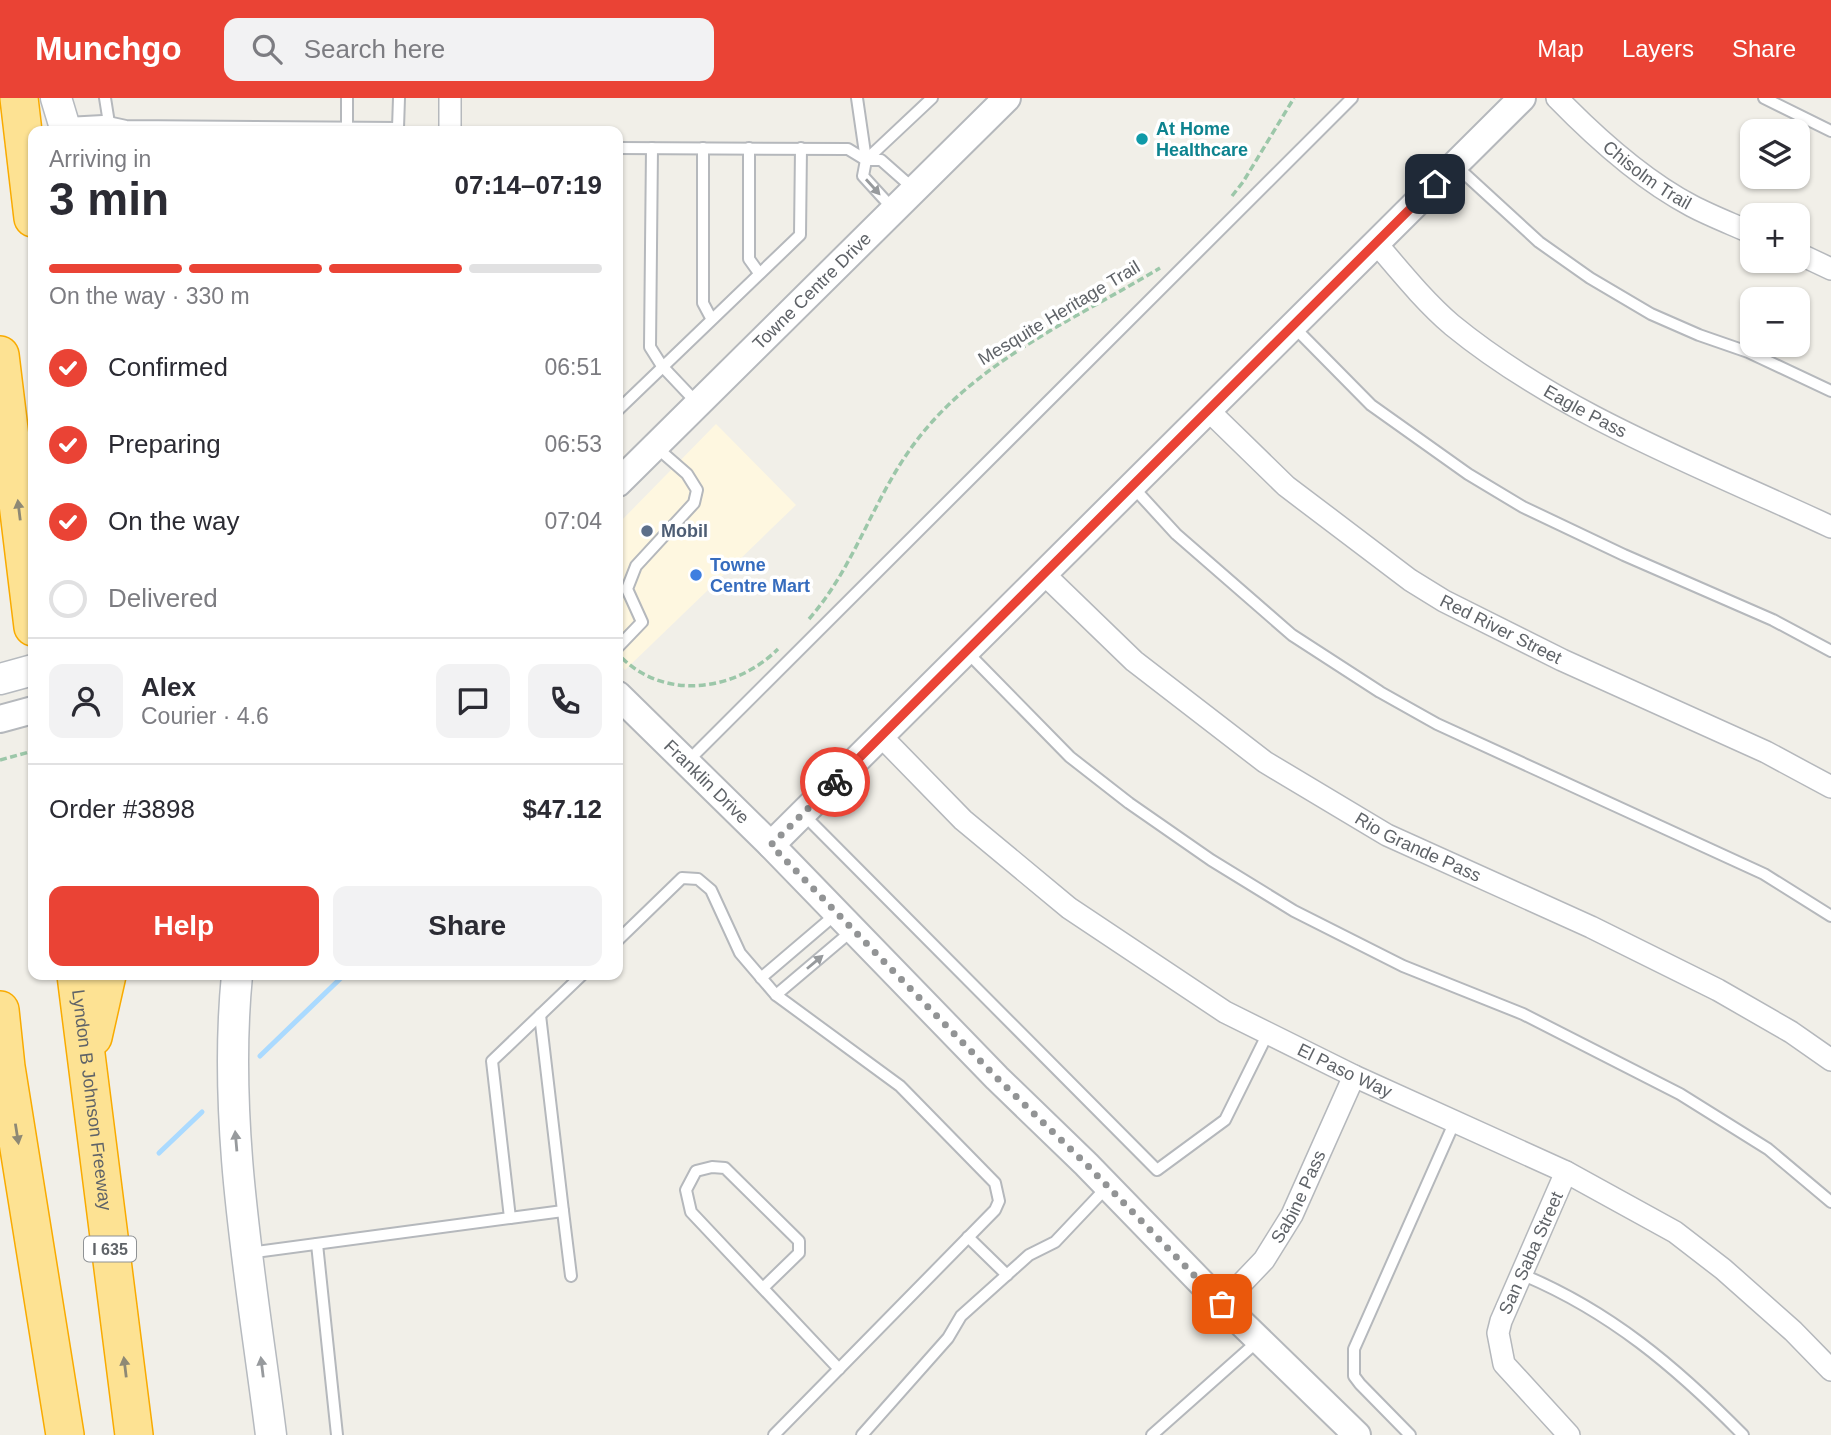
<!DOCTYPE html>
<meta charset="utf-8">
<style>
body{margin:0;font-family:Arial,sans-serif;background:#f2f2f3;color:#2b2b33;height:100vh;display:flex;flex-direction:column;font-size:26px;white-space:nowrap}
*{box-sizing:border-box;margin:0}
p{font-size:23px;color:#7c7c81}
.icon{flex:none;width:38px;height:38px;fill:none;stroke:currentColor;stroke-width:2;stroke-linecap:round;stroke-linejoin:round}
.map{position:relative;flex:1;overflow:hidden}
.side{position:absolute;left:28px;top:28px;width:595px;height:854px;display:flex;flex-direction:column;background:#fff;border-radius:14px;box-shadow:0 2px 5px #0004}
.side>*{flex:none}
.fabs{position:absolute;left:1740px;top:21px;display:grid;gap:14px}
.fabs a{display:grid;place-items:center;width:70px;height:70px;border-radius:14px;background:#fff;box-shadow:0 2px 5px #0004;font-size:35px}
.pin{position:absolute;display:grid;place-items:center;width:60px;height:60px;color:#fff;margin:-30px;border-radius:14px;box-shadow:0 4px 10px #0006}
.courier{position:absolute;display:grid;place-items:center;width:70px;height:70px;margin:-35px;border:5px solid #ea4335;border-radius:50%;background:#fff;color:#222;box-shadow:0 2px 9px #0007}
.head em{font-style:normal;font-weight:800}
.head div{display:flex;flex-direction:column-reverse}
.head{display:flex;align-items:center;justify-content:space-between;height:119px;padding:0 21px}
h1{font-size:46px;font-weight:800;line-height:52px}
.bar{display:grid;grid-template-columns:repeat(4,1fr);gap:10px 7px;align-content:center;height:84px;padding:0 21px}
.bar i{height:9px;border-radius:5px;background:#e1e1e2}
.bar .current{background:#ea4335}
.bar p{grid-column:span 4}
.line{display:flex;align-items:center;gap:18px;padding:0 21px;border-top:2px solid #e1e1e2}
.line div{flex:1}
.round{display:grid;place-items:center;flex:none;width:74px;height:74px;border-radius:14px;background:#f2f2f3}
ol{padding:0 21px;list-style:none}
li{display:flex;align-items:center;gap:21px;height:77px}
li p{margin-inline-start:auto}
li .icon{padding:7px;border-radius:50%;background:#ea4335;color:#fff;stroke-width:4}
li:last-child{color:#7c7c81}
li i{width:38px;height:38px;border:4px solid #e1e1e2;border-radius:50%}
.button{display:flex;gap:14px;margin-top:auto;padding:14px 21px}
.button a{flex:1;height:80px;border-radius:14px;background:#ea4335;color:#fff;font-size:28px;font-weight:800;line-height:80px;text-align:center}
.button a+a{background:#f2f2f3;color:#2b2b33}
header{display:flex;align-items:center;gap:42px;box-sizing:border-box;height:98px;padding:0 35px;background:#ea4335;color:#fff}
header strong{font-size:33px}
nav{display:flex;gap:38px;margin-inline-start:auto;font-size:24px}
.search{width:490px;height:63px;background:#f2f2f3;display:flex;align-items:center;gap:18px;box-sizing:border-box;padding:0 24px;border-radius:14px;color:#7c7c81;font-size:26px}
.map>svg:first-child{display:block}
.commercial{fill:#fef7e0}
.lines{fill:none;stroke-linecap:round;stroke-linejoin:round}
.stream{stroke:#aadaff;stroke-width:5}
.service-casing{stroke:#b5b8bc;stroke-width:14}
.minor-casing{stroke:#b5b8bc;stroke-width:24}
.tertiary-casing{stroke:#b5b8bc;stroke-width:30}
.secondary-casing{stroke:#b6babf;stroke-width:33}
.motorway-casing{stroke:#f9ab00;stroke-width:40}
.path{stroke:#9cc7a9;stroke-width:3.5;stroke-dasharray:7 3.5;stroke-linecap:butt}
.service{stroke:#fff;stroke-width:10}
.minor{stroke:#fff;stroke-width:21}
.tertiary{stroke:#fff;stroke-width:26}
.secondary{stroke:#fff;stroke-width:30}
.motorway{stroke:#fde293;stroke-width:37}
.oneway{fill:#979a9d}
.oneway2{fill:#8e8975}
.done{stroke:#929495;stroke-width:7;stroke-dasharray:0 12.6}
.route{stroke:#ea4335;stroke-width:9}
.culture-dot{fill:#0f9aa8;stroke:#fff;stroke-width:2.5}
.service-dot{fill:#5c6f8a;stroke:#fff;stroke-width:2.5}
.shop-dot{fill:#3f7fe0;stroke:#fff;stroke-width:2.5}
.labels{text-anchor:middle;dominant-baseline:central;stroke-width:7;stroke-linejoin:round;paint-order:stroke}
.shield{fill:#fff;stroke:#8f9295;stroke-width:2}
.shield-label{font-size:16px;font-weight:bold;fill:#5f6368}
.culture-label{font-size:18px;font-weight:bold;fill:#0d838f;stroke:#fff;text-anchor:start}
.street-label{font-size:18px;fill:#5f6368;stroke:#fff}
.service-label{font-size:18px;font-weight:bold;fill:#4e5e75;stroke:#fff;text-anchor:start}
.shop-label{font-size:18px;font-weight:bold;fill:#366cbe;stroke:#fff;text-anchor:start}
</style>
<header>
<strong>Munchgo</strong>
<div class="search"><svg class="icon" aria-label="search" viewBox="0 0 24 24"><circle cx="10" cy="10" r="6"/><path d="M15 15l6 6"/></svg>Search here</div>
<nav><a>Map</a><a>Layers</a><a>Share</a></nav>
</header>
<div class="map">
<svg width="1831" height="1337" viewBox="0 0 1831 1337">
<rect width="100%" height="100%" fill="#f1efe8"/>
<polygon class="commercial" points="716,326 796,407 625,572 618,563 618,426"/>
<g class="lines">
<g class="stream">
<polyline points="260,958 344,877"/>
<polyline points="159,1055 202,1014"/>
</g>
<g class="service-casing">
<g id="service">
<polyline points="105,0 109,25"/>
<polyline points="347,0 347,30"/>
<polyline points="857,0 866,62 863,78 894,112"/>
<polyline points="1764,0 1831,33"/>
<polyline points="66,25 103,23 126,28 398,30 399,0"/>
<polyline points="618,50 848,51 866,62 881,62 915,92"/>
<polyline points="652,50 650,249 662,268 698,306"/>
<polyline points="703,50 703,205 711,220"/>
<polyline points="749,50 749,161 759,175"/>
<polyline points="866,62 932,0"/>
<polyline points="1455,67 1539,144 1590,180 1651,216 1699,237 1748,254 1831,293"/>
<polyline points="1293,228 1371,307 1468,376 1523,409 1624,457 1773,522 1831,553"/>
<polyline points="618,312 800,137 801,50"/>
<polyline points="1132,388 1176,436 1292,537 1380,594 1437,626 1764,776 1831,818"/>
<polyline points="618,549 642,524 627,491 636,468 694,405 697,392 687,376 656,349"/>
<polyline points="966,553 1070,659 1129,705 1211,762 1294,813 1403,868 1523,916 1680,996 1768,1051 1831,1104"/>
<polyline points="688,663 1352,0"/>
<polyline points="803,716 1157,1072 1225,1022 1268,935"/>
<polyline points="618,842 682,780 698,781 711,792 740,855 776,897 900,988 995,1085 999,1103 995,1112 774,1337"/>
<polyline points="761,880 836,816"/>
<polyline points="776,897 854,831"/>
<polyline points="563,1113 571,1178"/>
<polyline points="510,1120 563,1113 540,917"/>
<polyline points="968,1139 1007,1177"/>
<polyline points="317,1146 337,1337"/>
<polyline points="248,1155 510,1120 492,963 582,877"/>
<path d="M1521,1176C1610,1213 1676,1269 1743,1337"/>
<polyline points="763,1190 799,1155 799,1143 725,1070 712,1069 696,1073 686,1092 691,1114 839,1271"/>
<polyline points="862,1337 948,1240 961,1218 1029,1157 1055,1144 1107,1089"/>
<polyline points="1152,1337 1259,1242"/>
<polyline points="1410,1337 1360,1286 1354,1278 1354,1251 1455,1023"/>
</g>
</g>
<g class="minor-casing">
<g id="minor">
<path id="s1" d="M1557,0C1595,39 1644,83 1692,108C1711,118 1732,126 1752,135"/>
<polyline points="450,33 450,0"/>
<path id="s2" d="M1376,145C1400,173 1424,203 1452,227C1562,317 1703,369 1831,429"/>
<polyline points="1797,155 1831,171"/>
<path id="s3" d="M1208,312L1286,388L1410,482L1444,503L1562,562L1766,654L1831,689"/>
<path id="s4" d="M1044,476L1134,563L1265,664L1387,737L1591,829L1718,892L1791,934L1831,962"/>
<path id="s5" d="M881,638L963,722L1069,810L1225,914L1354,978L1566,1074L1675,1134L1723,1171L1793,1233L1831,1272"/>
<polyline points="1566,1074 1501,1223 1498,1235 1504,1266 1569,1337"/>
<path id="s6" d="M1222,1206L1264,1162L1292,1117L1354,978"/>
</g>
</g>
<g class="tertiary-casing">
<g id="tertiary">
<path id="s7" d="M618,385L1007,0"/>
<path id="s8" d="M618,597L771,747L997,980L1086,1066L1222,1206L1357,1337"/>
<polyline points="0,621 33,612"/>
<polyline points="771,747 1522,0"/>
</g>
</g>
<g class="secondary-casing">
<g id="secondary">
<polyline points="56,0 66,33"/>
<polyline points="0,581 33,572"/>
<path d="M237,877C222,1030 252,1185 271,1337"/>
</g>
</g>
<g class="motorway-casing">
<g id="motorway">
<polyline points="19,0 33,120"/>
<polyline points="0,257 33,529"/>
<path id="s9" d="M76,877L134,1337"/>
<polyline points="0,912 6,969 65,1337"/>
<polyline points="93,939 107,877"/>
</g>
</g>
<g class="path">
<polyline points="1232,98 1243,84 1294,0"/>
<path d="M809,521C853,471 871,407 909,353C969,266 1072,223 1160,170"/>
<path d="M622,560C666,603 736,593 778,551"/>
<polyline points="0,662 33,653"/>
</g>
<use href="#service" class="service"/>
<use href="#minor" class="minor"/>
<use href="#tertiary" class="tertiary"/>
<use href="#secondary" class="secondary"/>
<use href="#motorway" class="motorway"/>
</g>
<defs><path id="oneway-solid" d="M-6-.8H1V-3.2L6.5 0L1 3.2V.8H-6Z" transform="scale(1.75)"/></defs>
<g class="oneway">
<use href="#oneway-solid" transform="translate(873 89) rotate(48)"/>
<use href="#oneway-solid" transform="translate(815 864) rotate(-40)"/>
<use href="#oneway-solid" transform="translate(236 1043) rotate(-95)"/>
<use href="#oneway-solid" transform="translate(262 1269) rotate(-97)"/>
</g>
<g class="oneway2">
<use href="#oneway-solid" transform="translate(19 412) rotate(-97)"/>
<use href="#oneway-solid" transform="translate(17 1036) rotate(81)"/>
<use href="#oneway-solid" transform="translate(125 1269) rotate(-97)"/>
</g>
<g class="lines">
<polyline class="done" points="835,684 771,747 997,980 1086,1066 1222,1206"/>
<polyline class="route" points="835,684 1435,86"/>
</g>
<circle class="culture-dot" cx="1142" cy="41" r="7"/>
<circle class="service-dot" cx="647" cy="433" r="7"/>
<circle class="shop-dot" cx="696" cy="477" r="7"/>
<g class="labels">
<rect class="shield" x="84" y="1138.5" width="52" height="25" rx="5"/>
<g class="shield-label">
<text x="110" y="1151">I 635</text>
</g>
<g class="culture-label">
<text x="1156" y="31">At Home<tspan x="1156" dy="21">Healthcare</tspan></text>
</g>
<g class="street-label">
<text stroke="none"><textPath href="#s1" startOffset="119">Chisolm Trail</textPath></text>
<text stroke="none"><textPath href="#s7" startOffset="273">Towne Centre Drive</textPath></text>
<text transform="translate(1059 215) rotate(-31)">Mesquite Heritage Trail</text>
<text stroke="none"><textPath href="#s2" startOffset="271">Eagle Pass</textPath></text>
<text stroke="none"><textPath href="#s3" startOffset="368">Red River Street</textPath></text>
<text stroke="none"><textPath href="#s8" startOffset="124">Franklin Drive</textPath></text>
<text stroke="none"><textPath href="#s4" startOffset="466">Rio Grande Pass</textPath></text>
<text stroke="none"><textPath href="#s5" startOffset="576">El Paso Way</textPath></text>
<text stroke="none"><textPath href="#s9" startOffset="126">Lyndon B Johnson Freeway</textPath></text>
<text stroke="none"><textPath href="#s6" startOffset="133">Sabine Pass</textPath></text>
<text transform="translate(1531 1155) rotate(-66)">San Saba Street</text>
</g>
<g class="service-label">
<text x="661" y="433">Mobil</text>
</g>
<g class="shop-label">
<text x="710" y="467">Towne<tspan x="710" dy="21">Centre Mart</tspan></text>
</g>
</g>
</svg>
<div class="fabs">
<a><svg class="icon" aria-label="layers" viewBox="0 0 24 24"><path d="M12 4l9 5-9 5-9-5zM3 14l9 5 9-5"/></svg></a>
<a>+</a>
<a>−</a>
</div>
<div class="pin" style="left:1222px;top:1206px;background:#ea580c"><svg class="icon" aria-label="bag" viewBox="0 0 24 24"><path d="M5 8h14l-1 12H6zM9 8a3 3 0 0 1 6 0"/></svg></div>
<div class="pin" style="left:1435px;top:86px;background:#1f2937"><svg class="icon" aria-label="home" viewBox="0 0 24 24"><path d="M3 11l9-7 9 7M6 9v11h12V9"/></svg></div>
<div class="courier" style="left:835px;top:684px"><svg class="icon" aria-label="bike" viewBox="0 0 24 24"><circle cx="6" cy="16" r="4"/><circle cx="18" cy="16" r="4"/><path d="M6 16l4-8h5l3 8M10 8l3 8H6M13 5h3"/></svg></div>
<section class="side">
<div class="head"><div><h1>3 min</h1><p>Arriving in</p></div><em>07:14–07:19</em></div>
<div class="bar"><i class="current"></i><i class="current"></i><i class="current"></i><i></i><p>On the way · 330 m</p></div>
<ol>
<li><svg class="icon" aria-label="check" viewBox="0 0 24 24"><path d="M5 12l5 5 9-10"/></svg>Confirmed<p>06:51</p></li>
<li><svg class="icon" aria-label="check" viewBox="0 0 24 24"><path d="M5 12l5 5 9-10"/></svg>Preparing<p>06:53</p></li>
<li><svg class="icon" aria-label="check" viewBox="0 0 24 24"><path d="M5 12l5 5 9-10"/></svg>On the way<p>07:04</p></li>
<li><i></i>Delivered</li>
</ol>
<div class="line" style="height:126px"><a class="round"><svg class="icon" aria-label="person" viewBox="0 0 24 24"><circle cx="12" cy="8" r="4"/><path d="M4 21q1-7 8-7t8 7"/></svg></a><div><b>Alex</b><p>Courier · 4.6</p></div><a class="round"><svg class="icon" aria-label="chat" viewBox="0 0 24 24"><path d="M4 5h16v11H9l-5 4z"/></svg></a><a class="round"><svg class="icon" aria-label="phone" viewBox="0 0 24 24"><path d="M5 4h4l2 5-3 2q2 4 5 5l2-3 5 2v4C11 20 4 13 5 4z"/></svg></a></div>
<div class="line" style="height:91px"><div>Order #3898</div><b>$47.12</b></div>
<div class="button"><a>Help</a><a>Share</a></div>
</section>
</div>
